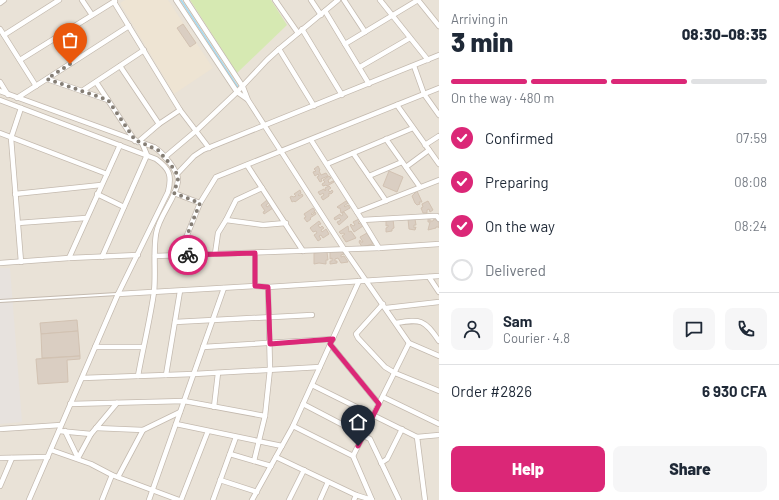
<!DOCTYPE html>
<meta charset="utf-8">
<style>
body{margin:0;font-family:Barlow,sans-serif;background:#f6f6f7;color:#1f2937;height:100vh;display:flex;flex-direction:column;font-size:15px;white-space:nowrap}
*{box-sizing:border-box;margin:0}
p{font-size:13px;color:#747a83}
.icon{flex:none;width:22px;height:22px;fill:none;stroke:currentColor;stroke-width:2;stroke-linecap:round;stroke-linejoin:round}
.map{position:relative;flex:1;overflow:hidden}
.panel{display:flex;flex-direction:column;background:#fff;width:340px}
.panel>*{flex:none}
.pin{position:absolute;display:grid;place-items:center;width:34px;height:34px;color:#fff;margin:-41px -17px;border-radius:50% 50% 50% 0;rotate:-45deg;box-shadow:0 0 4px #0007}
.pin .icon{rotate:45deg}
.courier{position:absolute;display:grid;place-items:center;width:40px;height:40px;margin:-20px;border:3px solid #db2777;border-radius:50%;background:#fff;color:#222;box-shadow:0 1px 5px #0007}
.headline em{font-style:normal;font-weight:800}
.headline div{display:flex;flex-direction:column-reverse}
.headline{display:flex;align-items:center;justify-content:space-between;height:68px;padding:0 12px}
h1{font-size:26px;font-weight:800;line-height:30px}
.bar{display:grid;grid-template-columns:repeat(4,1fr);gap:6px 4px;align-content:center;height:48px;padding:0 12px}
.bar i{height:5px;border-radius:3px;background:#e0e1e3}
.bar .selected{background:#db2777}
.bar p{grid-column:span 4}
.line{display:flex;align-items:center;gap:10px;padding:0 12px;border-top:1px solid #e0e1e3}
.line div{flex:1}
.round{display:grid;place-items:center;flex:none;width:42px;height:42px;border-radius:8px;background:#f6f6f7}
ol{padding:0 12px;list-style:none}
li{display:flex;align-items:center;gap:12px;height:44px}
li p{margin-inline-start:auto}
li .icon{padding:4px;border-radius:50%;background:#db2777;color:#fff;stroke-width:4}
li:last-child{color:#747a83}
li i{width:22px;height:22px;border:2px solid #e0e1e3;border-radius:50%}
.primary-button{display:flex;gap:8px;margin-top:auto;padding:8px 12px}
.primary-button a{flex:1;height:46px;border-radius:8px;background:#db2777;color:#fff;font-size:16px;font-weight:800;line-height:46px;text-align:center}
.primary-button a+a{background:#f6f6f7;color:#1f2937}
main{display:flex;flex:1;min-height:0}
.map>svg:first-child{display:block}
.residential{fill:#e9e2d7}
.industrial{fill:#e7e2de}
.education{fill:#eee4d3}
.green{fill:#d6e9b2}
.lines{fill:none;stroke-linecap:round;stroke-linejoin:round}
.stream{stroke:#a6daf2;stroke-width:1.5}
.building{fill:#dacec2;stroke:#d2c2b2}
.service-casing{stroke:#c4baaf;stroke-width:4}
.minor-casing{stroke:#c4baaf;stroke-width:6}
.service{stroke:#fff;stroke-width:2}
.minor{stroke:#fff;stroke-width:4.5}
.done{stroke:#857e75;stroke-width:4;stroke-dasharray:0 7.2}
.route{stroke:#db2777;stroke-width:5}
</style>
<main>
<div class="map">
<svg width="439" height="500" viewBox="0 0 439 500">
<rect width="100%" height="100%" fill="#f5f0e9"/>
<rect class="residential" x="0" y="0" width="439" height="500"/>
<polygon class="industrial" points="0,268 10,268 22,422 0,424"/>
<polygon class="education" points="125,0 168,0 213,68 174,94 120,3"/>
<polygon class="green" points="190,0 271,0 287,25 237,73"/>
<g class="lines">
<polyline class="stream" points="181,0 239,89"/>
</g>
<g class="building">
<polygon points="183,24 196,43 190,47 177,28"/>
<polygon points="318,166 320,170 319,171 321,175 326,173 328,176 321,179 322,181 320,182 317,177 319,176 318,174 315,176 313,172 316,171 314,169"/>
<polygon points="389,171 403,177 397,192 383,186"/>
<polygon points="329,176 331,178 328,180 329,183 333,181 334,182 327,186 326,185 323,186 322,184 325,182 323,180"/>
<polygon points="329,186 331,188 328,190 330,192 332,190 333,192 331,194 329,193 329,196 323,200 321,197 324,195 323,193 320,195 318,192 324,189 325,191 326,190 325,188"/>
<polygon points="300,190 301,193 298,195 299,196 302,194 303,196 295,202 294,201 292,202 290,197 292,196 293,197 296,196 294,194"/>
<polygon points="417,191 422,202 419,202 420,204 417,205 415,203 412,196"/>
<polygon points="267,200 269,203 266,205 267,207 271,204 273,208 264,214 263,212 265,211 261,205"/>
<polygon points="346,201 348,203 344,206 345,207 348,205 350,208 341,213 340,208 338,208 337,207"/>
<polygon points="428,201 433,210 430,212 429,209 427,210 427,213 423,213 421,208 423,207 422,204"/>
<polygon points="313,208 315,211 311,214 312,215 315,212 316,214 310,218 311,219 307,222 304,218 306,217 304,214"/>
<polygon points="344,212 348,217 339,225 337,222 341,220 339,218 335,220 334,218 340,214 341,216 343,215 342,213"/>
<polygon points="428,217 430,218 430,221 433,221 434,219 436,220 437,218 439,221 439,228 439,227 436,227 436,228 428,230 430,222 428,222"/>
<polygon points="359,219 360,221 358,223 359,224 361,222 363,226 354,232 350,225 351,224 353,226 355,225 353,222"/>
<polygon points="386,219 393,219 394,228 392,229 392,231 386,232 386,228 388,227 388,225 386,226"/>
<polygon points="408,219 415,219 416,225 414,225 414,228 416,227 415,230 409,229"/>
<polygon points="319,221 321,224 318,225 320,228 322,226 324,228 321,230 322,232 326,229 329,234 323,238 321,235 319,236 321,239 318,241 314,235 317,233 316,231 313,232 310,228"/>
<polygon points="348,226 349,232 351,231 356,238 346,242 342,236 345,234 343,233 341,234 339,232"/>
<polygon points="367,233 373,244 362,247 359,242 360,240 361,242 363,242 360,237"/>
<polygon points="330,251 342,251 344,254 341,255 341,257 344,256 348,262 341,263 338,258 335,259 335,261 337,261 337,263 330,264 330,261 332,261 332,258 330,259"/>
<polygon points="327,252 328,260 326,260 326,264 319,263 314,264 314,253"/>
<polygon points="77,320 78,331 41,334 40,323"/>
<polygon points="78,331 80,356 42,358 41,334"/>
<polygon points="80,356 80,359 67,360 68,382 38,384 36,359"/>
</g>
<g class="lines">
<g class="service-casing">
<polyline id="service" points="0,301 117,294"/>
</g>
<g class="minor-casing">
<g id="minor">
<polyline points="82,0 92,15"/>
<polyline points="176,0 237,92 247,99"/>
<polyline points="186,0 243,87 248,100 344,249 409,343 439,356"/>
<polyline points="275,0 298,33"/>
<polyline points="311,0 321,15"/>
<polyline points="344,0 365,32"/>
<polyline points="380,0 428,60"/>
<polyline points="418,0 439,26"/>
<polyline points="114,2 180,110 209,148"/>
<polyline points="0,3 4,0"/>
<polyline points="325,11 369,84"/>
<polyline points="0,29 36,86"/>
<polyline points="302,29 342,95"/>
<polyline points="4,35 59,0"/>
<polyline points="345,44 418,0"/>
<polyline points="279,49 314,106"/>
<polyline points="20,60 115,1"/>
<polyline points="120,66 159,124"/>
<polyline points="414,66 424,94 439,115"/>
<polyline points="360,67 410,38"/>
<polyline points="47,79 108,100"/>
<polyline points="0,82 8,95"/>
<polyline points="96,82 135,141"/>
<path d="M0,91L154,147C162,152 179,171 178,181C176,199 159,215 156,234C153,253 156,273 154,292C150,320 143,348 138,376"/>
<polyline points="82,91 144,50"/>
<polyline points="17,98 129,26"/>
<path d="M0,100L156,159C170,169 172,176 168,192L118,294L29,500"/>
<polyline points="397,105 439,164"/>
<polyline points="0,133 107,174"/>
<polyline points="386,139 420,187"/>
<polyline points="311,140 362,220 379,248"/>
<polyline points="138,142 159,124 180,110"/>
<polyline points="425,145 439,136"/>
<polyline points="353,153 386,201"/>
<polyline points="165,157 197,130 237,92 267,60 279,49 338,0"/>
<polyline points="327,164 413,128"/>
<polyline points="247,165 303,251"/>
<polyline points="406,167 429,150"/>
<polyline points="177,174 194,156 203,150 439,55"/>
<polyline points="369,176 402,162"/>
<polyline points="174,193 200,203 216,177 439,88"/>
<polyline points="15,194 101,185"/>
<polyline points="97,194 124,207"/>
<polyline points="357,212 439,180"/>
<polyline points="226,220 236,200 262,188"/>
<polyline points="362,220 433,216 437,216 439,219"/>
<polyline points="18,223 86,218"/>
<polyline points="215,254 218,233 226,220 263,225 286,223"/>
<polyline points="179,255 200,203"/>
<polyline points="155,256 379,248 439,244"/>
<polyline points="102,257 147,155 142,143"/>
<polyline points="69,258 120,145"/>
<polyline points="21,262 11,138 21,108"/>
<polyline points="0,263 69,258 138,255"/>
<polyline points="429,277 439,292"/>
<polyline points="255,286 255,253"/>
<polyline points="118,294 255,286 268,287 439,276"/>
<polyline points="383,304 356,334 358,338 385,367 395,373 439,391"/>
<polyline points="386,308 439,302"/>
<polyline points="175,322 312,315"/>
<path d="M396,323C421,319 424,319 439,341"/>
<polyline points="330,344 379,404"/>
<polyline points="95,347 143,347"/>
<polyline points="203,347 333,339"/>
<polyline points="166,375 180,291"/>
<polyline points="82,378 194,374 320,367"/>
<polyline points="312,385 417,437 439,435"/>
<polyline points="383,397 439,424"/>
<polyline points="70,404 184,401 265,416"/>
<polyline points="303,404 370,439 399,500"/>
<polyline points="214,407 218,373"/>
<polyline points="176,424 282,446"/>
<polyline points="293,426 353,456 372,500"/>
<polyline points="96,428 143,430 180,412"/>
<polyline points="0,429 61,425"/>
<polyline points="59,431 91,434"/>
<polyline points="65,431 78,458"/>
<polyline points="417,437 425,500"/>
<polyline points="51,450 91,464 112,475 179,500"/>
<polyline points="230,454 271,466"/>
<polyline points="353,456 409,343"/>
<polyline points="276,457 356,495 354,500"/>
<polyline points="0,458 48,457"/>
<polyline points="78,458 91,434 117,403"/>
<polyline points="254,461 265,416 270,369 268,287"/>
<polyline points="381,463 387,459 402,429"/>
<polyline points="118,477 143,430"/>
<polyline points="220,480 257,492"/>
<polyline points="0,486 12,458"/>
<polyline points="356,495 372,500"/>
<polyline points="102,500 112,475"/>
<polyline points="149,500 224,288"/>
<polyline points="181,500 208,431"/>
<polyline points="213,500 236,437"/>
<polyline points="252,500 293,426 359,281"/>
<polyline points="289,500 304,470"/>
<polyline points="320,500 328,482"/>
</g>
</g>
<use href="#service" class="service"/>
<use href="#minor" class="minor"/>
</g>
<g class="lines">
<polyline class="done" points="70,64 47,79 108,100 135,140 158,150 171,165 177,174 178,179 174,193 200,203 179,255 188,255"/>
<polyline class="route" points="188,255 255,253 255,286 268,287 270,344 333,339 330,344 379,404 358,446"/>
</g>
</svg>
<div class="pin" style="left:70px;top:64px;background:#ea580c"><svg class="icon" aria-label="bag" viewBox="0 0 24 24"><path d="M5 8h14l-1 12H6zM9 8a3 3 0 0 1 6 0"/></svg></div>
<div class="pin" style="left:358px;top:446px;background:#1f2937"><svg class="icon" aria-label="home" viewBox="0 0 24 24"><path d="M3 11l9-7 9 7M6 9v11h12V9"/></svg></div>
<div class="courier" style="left:188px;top:255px"><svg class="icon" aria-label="bike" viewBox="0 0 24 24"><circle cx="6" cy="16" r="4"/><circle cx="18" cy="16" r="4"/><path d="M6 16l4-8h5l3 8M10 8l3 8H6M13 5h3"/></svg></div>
</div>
<section class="panel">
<div class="headline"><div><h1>3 min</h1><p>Arriving in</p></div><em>08:30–08:35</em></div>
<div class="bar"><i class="selected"></i><i class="selected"></i><i class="selected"></i><i></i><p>On the way · 480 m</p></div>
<ol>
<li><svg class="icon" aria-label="check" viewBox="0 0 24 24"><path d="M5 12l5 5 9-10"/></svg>Confirmed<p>07:59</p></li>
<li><svg class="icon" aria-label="check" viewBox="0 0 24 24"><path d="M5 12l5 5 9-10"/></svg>Preparing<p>08:08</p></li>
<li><svg class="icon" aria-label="check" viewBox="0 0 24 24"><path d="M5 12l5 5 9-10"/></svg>On the way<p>08:24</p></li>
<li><i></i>Delivered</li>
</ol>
<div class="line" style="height:72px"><a class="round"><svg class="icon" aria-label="person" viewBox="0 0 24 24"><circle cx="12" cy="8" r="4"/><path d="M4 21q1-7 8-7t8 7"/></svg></a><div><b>Sam</b><p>Courier · 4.8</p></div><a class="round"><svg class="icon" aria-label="chat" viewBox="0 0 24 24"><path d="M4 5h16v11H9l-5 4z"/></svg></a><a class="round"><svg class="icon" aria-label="phone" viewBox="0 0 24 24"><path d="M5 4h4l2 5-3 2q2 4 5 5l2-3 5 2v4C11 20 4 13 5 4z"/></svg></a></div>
<div class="line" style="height:52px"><div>Order #2826</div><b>6 930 CFA</b></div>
<div class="primary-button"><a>Help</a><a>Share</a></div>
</section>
</main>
